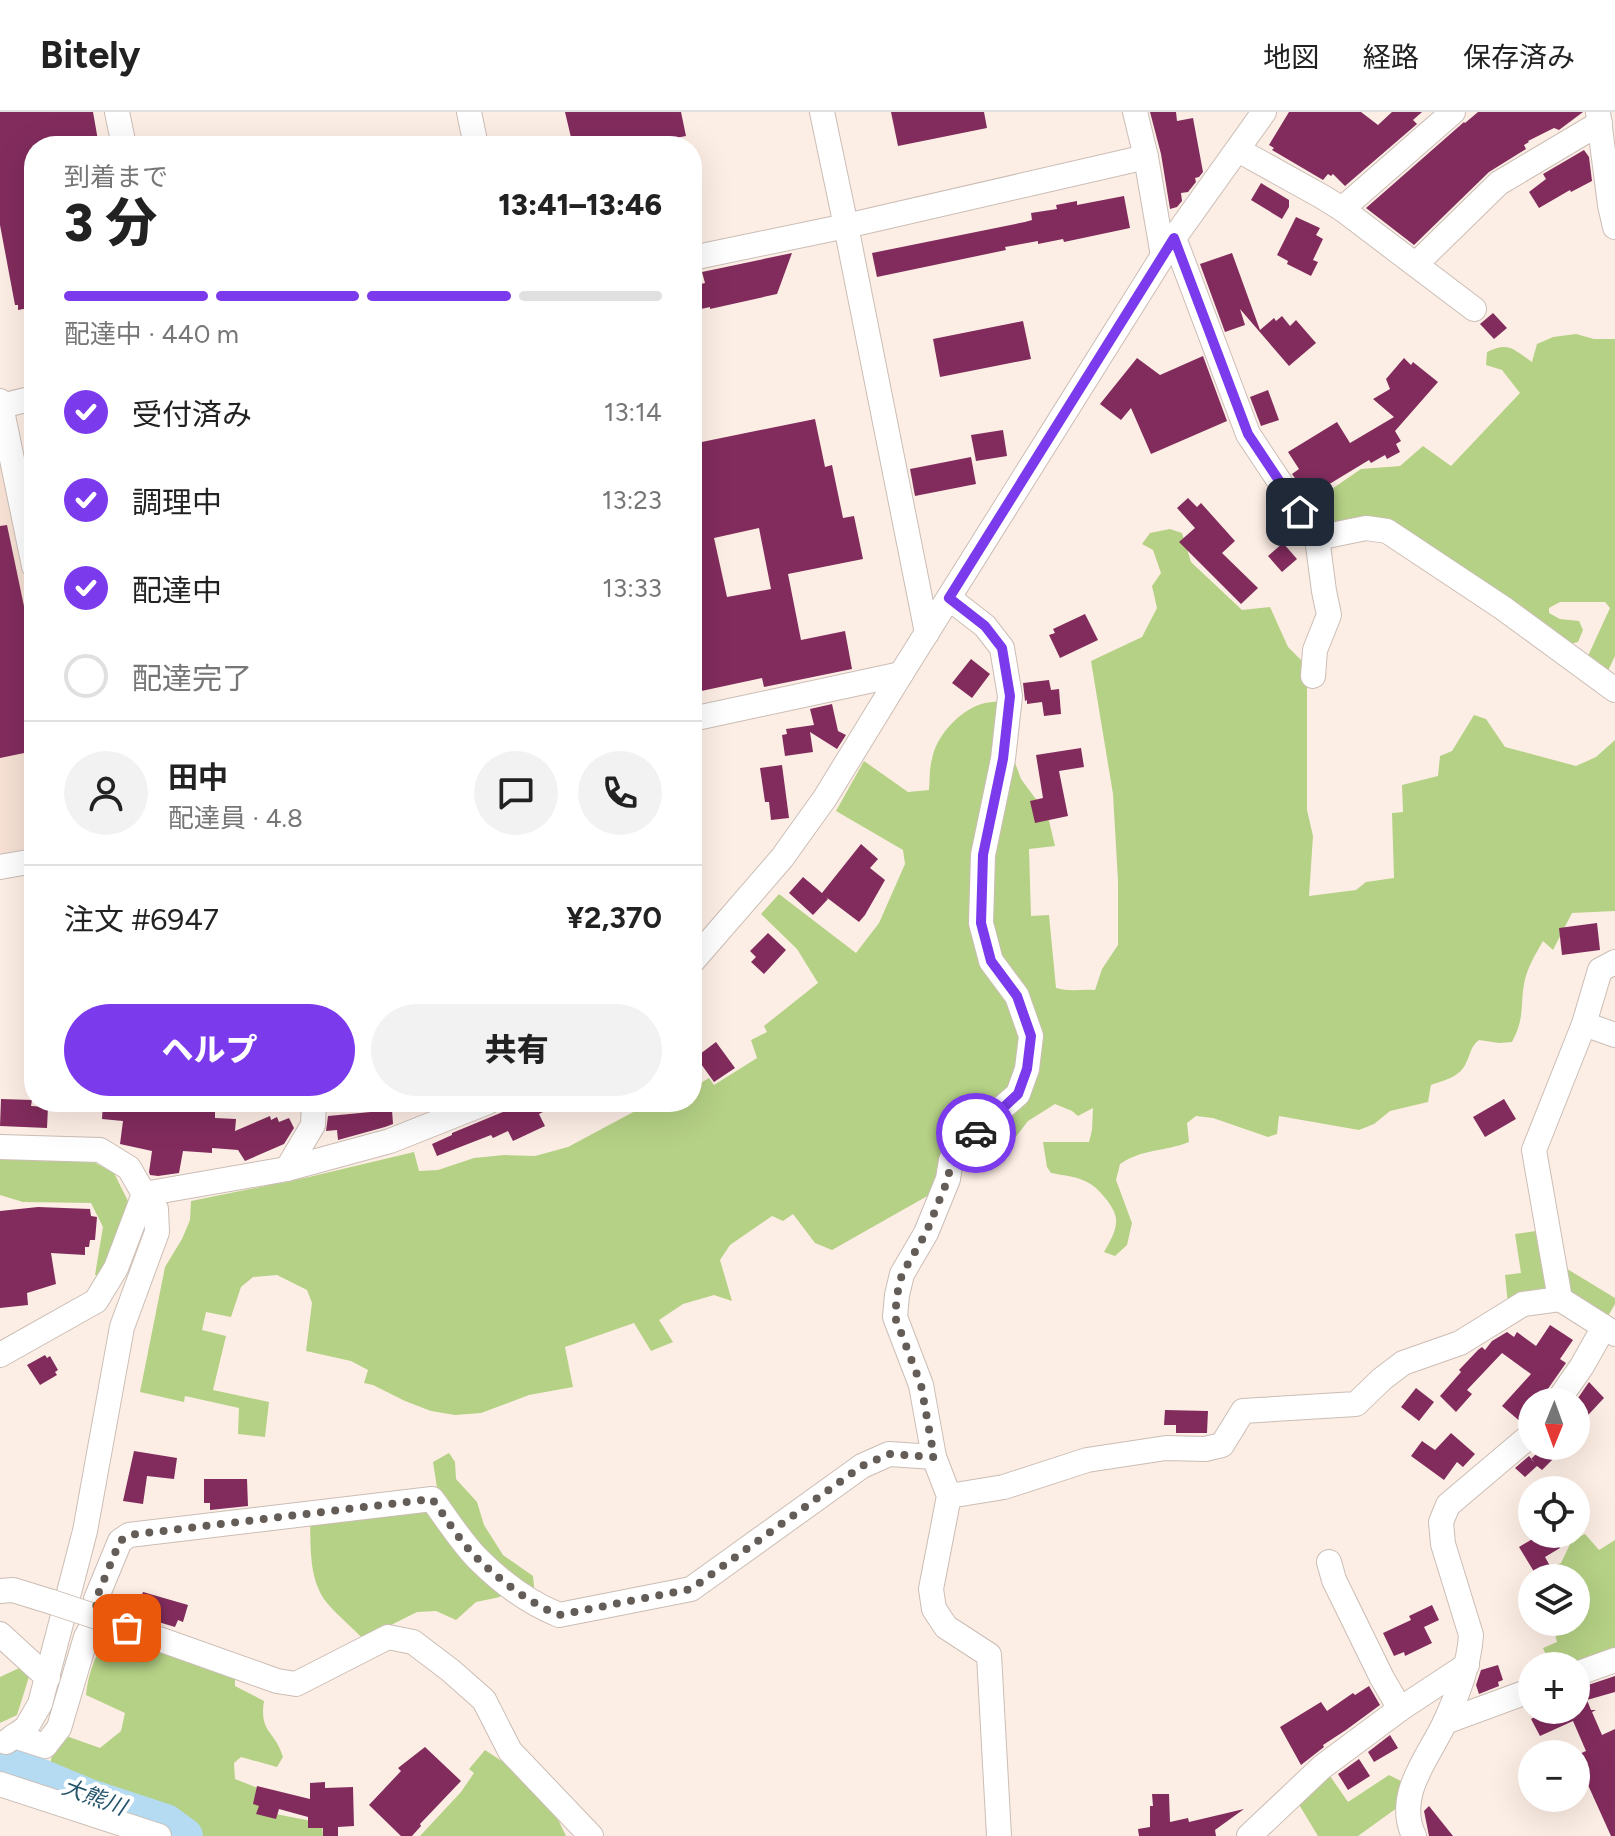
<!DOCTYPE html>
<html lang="ja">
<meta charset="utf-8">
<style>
body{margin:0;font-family:Figtree,"Noto Sans JP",sans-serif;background:#f2f2f2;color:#222;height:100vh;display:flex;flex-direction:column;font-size:30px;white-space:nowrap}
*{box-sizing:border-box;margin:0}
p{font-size:26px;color:#767676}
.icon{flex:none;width:44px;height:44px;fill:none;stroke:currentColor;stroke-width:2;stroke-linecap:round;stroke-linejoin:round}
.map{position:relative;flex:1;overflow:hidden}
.drawer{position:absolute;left:24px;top:24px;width:678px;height:976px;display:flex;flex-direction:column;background:#fff;border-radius:32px;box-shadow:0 8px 32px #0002}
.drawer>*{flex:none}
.needle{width:52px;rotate:181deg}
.tools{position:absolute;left:1518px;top:1276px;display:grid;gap:16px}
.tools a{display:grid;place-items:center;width:72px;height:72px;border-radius:50%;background:#fff;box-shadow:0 8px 32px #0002;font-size:40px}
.pin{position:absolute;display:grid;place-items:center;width:68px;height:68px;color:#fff;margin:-34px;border-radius:16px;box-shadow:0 4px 12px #0006}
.courier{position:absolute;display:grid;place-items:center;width:80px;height:80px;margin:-40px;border:6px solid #7c3aed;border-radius:50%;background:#fff;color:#222;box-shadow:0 2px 10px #0007}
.summary em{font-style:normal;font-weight:800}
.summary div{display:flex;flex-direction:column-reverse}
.summary{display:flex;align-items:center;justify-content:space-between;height:136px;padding:0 40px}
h1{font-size:52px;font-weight:800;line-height:60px}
.bar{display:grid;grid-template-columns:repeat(4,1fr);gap:12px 8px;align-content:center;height:96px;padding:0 40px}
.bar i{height:10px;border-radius:6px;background:#e0e0e0}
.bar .selected{background:#7c3aed}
.bar p{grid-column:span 4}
.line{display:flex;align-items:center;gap:20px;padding:0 40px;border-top:2px solid #e0e0e0}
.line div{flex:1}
.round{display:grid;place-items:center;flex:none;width:84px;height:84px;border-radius:42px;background:#f2f2f2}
ol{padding:0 40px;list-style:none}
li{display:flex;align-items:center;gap:24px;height:88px}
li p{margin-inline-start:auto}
li .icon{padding:8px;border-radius:50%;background:#7c3aed;color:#fff;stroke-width:4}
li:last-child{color:#767676}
li i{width:44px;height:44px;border:4px solid #e0e0e0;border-radius:50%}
.action{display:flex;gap:16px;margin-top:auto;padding:16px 40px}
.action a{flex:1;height:92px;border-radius:48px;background:#7c3aed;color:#fff;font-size:32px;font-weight:800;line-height:92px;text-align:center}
.action a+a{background:#f2f2f2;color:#222}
header{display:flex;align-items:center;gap:48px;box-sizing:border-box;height:112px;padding:0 40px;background:#fff;border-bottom:2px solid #e0e0e0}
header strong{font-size:38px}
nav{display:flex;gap:44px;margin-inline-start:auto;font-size:28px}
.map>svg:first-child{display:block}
.built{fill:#f6e1d4}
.green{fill:#b5d185}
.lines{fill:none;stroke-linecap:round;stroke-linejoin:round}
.river{stroke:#b4dbf2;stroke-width:36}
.building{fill:#822c5d;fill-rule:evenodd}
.minor-casing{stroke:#cbbdb5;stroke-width:26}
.minor{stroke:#fff;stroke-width:24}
.minor-bridge-casing{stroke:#cbbdb5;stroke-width:26;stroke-linecap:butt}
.minor-bridge{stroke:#fff;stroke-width:24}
.done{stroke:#645c57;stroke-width:8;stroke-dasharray:0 14.4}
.route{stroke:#7c3aed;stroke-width:10}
.labels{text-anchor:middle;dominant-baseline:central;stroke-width:8;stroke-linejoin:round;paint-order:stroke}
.water-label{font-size:22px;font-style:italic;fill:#27556d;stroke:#fff}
</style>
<header>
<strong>Bitely</strong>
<nav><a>地図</a><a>経路</a><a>保存済み</a></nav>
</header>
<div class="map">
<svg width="1615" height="1724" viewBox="0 0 1615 1724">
<rect width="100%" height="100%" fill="#fdeee5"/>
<polygon class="built" points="0,336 34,497 34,742 0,749"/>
<g class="green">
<path d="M1576,222L1594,227H1615V544L1607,561L1587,546L1610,496L1605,490H1560L1549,496V501L1560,507L1579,509L1583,518L1578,530L1570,532L1395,411L1322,417L1307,394L1361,357L1400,354L1423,334L1451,354L1520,281L1502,258L1486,253L1487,240C1509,229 1514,238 1532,250L1537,232L1553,225Z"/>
<path d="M1170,417L1182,421L1191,450L1242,498L1270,495L1288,535L1307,554V698L1313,724L1309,784L1356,778L1366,770L1394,766L1392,701L1403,700L1402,673L1438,664L1440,644L1452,639L1474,603L1486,607L1505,635L1576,654L1596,645L1615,628V799L1572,801L1553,838L1543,829C1535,843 1527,856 1524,872C1520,896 1525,905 1512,930L1499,931L1479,928C1470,935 1471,941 1466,951C1460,965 1445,968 1431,973L1428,990L1390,999L1374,1012L1359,1018L1279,1004L1277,1022L1268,1025L1213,1006L1196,1004L1187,1011L1189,1030C1164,1040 1144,1036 1120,1052L1116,1068L1132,1111L1127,1133L1115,1144L1104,1140C1109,1131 1116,1120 1116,1110C1117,1103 1111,1093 1106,1087C1089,1065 1077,1066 1051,1061L1047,1055L1043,1030H1089L1092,1018L1093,996L1078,1004L1072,999L1055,992L1028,1009L1011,1031L992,1036L938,1078L832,1138L815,1131L793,1102L783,1109L772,1104L730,1133L720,1148L732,1189L714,1183L683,1192L659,1208L673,1230L651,1239L634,1211L565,1235L573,1275L529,1283L481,1301L455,1303L431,1299L405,1289L373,1273L364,1271L368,1258L351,1249L306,1239L312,1191L307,1178L277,1163L253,1165L241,1175L231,1205L206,1200L202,1218L226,1224L213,1278L269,1290L265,1325L238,1322L239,1296L185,1284L184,1290L140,1280L165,1155L182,1127L190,1108L191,1089L309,1065L414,1040L419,1059L438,1058L474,1046L504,1043L535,1044L568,1035L652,990H692V976L709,966L714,973L757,946L751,928L767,920L764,914L818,871L797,837L761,802L779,782L856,841L879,811L905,752L903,738L836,699L864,649L908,680L929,678C930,668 929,657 932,647C936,625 956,603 976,594C988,589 1001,589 1014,589L1010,637L1021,667L1035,686L1046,696L1055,734L1029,737L1031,804L1049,803L1056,876C1070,880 1081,877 1095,878L1102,857L1118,833V769L1113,682L1091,549L1142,525L1157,496L1152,474L1161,461L1153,438L1142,432L1150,421Z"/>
<polygon points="0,1044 88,1047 114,1061 129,1091 102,1163 95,1163 103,1115 91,1091 23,1090 0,1083"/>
<polygon points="1543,1118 1555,1182 1508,1193 1505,1163 1521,1161 1515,1122"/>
<polygon points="1559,1152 1615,1186 1615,1192 1607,1206 1567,1181"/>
<polygon points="449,1341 455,1350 456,1367 477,1390 484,1413 503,1443 533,1464 535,1484 508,1469 438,1382 433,1350"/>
<path d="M424,1395L503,1477L500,1485L476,1490L456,1508L436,1499L417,1500L363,1527C353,1516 336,1502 327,1491C308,1467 311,1434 310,1405Z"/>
<polygon points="1585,1422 1599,1438 1615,1428 1615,1540 1572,1554 1551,1554 1543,1536 1557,1530 1552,1510 1576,1510 1576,1466 1532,1466 1532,1475 1527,1466 1561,1451 1572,1428"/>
<path d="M110,1520L235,1565V1574L264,1589C259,1621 275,1618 283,1645L277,1655L241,1645L234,1651L235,1667L263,1678L260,1699L322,1711L323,1724H177L163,1714L118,1700L87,1679L47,1663L58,1621L100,1636L121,1619L125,1601L86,1583C88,1560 97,1539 110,1520Z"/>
<polygon points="34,1549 17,1603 0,1611 0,1565"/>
<polygon points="485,1638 514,1657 550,1691 566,1724 420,1724 461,1680 474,1661 469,1657"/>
<polygon points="1389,1663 1401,1669 1403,1680 1401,1693 1358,1724 1318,1724 1298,1691 1330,1664 1348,1690"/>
</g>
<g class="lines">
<polyline class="river" points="0,1651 29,1660 87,1684 166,1710 185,1724"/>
</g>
<g class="building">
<polygon points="0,0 93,0 99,34 34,34 34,195 18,198 18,193 15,193 0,113"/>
<polygon points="565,0 681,0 686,24 644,32 645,34 573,34"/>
<polygon points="891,0 984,0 987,16 898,34"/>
<polygon points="1150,0 1176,0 1177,9 1193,6 1203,60 1199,65 1195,66 1196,70 1188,80 1181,81 1182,89 1177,95 1170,97 1161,42"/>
<polygon points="1289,0 1361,0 1378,13 1392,0 1422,0 1413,8 1417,12 1345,74 1333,62 1331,64 1328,62 1323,68 1272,38 1274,36 1269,33"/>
<polygon points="1478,0 1583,0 1559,18 1554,16 1528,29 1529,30 1524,33 1526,37 1489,60 1414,133 1366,96 1464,10 1465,11"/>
<polygon points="1584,38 1589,45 1592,69 1571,80 1570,78 1539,96 1529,80 1546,67 1543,62"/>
<polygon points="1261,71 1289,88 1289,95 1282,107 1251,88"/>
<polygon points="1124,84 1130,116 1064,130 1063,127 1038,132 1038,129 1005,135 1006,138 877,165 872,141 1025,110 1032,108 1031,101 1057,97 1056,93 1077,89 1077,93"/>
<polygon points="1296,105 1320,116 1316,123 1323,127 1313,148 1318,150 1311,164 1287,152 1288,149 1277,143"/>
<polygon points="792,141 777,182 710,197 710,195 692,199 692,174 705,171 702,160"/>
<polygon points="1232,141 1260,218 1274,206 1276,209 1282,204 1290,214 1296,208 1316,231 1289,254 1240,197 1245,213 1225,220 1200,152"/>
<polygon points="1493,201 1507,216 1494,227 1480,212"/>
<polygon points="1023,209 1031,247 940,265 933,227"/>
<polygon points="1203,244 1227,309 1151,342 1131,296 1121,308 1100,292 1137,246 1160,263"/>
<polygon points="1404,246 1411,253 1413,250 1438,270 1395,319 1401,329 1396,332 1400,340 1387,347 1385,343 1371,351 1369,348 1308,385 1292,362 1299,357 1288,340 1337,310 1350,331 1394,305 1373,287 1390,277 1386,267"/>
<polygon points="1268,278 1279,308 1261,314 1250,285"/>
<path d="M815,307L825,355L832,353L843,406L854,404L863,447L788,462L801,528L845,519L852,557L764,575L762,566L692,581V332ZM759,416L771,477L727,485L714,426Z"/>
<polygon points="1003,318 1007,344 976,349 971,323"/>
<polygon points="971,345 976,372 915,384 910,357"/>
<polygon points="1188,386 1197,395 1201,391 1235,429 1222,441 1258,476 1241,492 1179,430 1195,416 1177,396"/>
<polygon points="7,413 34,542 34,639 0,646 0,414"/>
<polygon points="1283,431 1297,447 1282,460 1268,444"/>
<polygon points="1085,502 1098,528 1060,546 1049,523 1055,521 1053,517"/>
<polygon points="971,547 990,562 972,586 952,571"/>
<polygon points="1049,568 1051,578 1059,577 1061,602 1044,604 1042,590 1027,592 1027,588 1025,589 1023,571"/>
<polygon points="832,592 838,619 846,623 837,637 810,620 813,640 785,644 782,623 787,622 786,617 814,613 810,597"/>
<polygon points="1081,636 1084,655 1059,659 1068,704 1035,711 1030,689 1043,686 1036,643"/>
<polygon points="782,653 789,706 771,708 769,690 765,690 760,656"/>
<polygon points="861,732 878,747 870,756 885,768 865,803 859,810 826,785 828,787 813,803 789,781 803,765 822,781"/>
<polygon points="1597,811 1600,838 1562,843 1559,816"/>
<polygon points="768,821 786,838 764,862 751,850 756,845 750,839"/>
<polygon points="716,930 735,956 714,970 696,945"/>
<polygon points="1,987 32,988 31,994 48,995 47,1016 0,1014"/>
<polygon points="1504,987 1516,1007 1485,1025 1473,1005"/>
<polygon points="103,990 189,990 187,997 215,999 215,1006 236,1007 235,1019 270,1004 271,1008 277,1005 279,1010 289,1006 294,1016 284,1032 245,1049 238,1038 212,1036 212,1041 183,1039 179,1061 158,1064 150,1063 149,1060 152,1039 120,1032 123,1009 102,1007"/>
<polygon points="527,990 563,990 539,1002 545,1014 513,1029 508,1019 493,1026 491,1023 437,1044 432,1032 452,1023 452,1021"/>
<polygon points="392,998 393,1012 385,1015 338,1028 337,1018 326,1019 328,1004"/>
<polygon points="38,1095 90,1097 91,1104 97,1105 95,1128 90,1128 89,1135 85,1135 85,1143 51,1141 56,1172 27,1181 28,1193 0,1196 0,1099"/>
<polygon points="1550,1213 1573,1228 1560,1247 1566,1251 1545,1281 1542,1289 1532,1290 1532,1300 1522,1311 1502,1294 1531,1262 1502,1241 1467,1278 1472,1282 1456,1300 1440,1284 1461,1260 1459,1258 1478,1238 1482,1235 1485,1238 1492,1229 1507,1220 1514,1225 1517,1220 1536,1234"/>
<polygon points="45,1243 47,1246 50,1244 58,1258 55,1260 57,1263 40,1273 27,1253"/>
<polygon points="1589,1270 1604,1286 1576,1316 1576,1289"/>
<polygon points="1416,1276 1434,1290 1419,1309 1401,1295"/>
<polygon points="1165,1298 1208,1299 1207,1321 1176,1321 1176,1313 1164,1313"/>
<polygon points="1451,1321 1475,1342 1463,1355 1457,1350 1444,1368 1411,1344 1422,1329 1435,1338"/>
<polygon points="1540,1338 1546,1338 1554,1346 1542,1358 1537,1354 1525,1365 1515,1356 1529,1344 1535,1351 1531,1347"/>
<polygon points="134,1339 177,1346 174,1367 147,1364 143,1392 123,1389"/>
<polygon points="204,1367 247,1367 248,1394 210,1398 210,1391 204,1391"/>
<polygon points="1541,1422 1551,1422 1560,1436 1545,1445 1550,1454 1536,1463 1519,1435"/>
<polygon points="143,1480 188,1493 183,1510 178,1508 175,1515 135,1503"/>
<polygon points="1432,1493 1439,1508 1424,1515 1432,1531 1405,1544 1404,1540 1394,1544 1383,1521 1411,1508 1409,1504"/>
<polygon points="1498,1553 1503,1568 1498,1570 1499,1574 1479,1582 1476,1573 1481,1558"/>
<polygon points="1615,1564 1615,1580 1587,1588 1591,1598 1596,1598 1592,1600 1602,1623 1615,1617 1615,1724 1611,1724 1579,1653 1581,1652 1577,1643 1586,1639 1573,1609 1540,1624 1531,1607 1547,1598 1576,1598 1576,1577"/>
<polygon points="1369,1574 1380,1593 1346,1618 1323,1633 1324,1635 1301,1653 1280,1615 1321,1590 1327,1599 1353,1581 1355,1583"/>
<polygon points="1390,1623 1398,1636 1374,1650 1368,1640"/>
<polygon points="425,1635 461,1669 420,1712 421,1714 412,1724 401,1724 369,1693 401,1659 398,1656"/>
<polygon points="1359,1647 1370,1664 1348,1678 1338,1662"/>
<polygon points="325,1670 325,1676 353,1675 354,1714 338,1715 338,1724 323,1724 323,1716 308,1716 308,1705 279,1697 276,1707 256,1702 259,1694 253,1692 257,1674 310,1687 310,1671"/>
<polygon points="1152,1682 1169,1682 1170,1710 1188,1706 1189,1710 1244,1697 1215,1718 1216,1724 1139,1724 1138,1717 1150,1715 1150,1694 1153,1694"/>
<polygon points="1429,1694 1453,1724 1429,1724 1424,1699"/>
</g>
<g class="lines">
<g class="minor-casing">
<g id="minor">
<polyline points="117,0 124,34"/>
<polyline points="469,0 476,34"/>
<polyline points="822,0 846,114 927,521"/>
<polyline points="1135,0 1146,45 1163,144"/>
<polyline points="1598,0 1610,93 1615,115"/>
<polyline points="1238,38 1321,84 1342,97 1474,197"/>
<polyline points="1342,97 1453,0"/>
<polyline points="1174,126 1248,322 1317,426 1366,416 1387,419 1503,496 1615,578"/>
<polyline points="692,146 846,114 1146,45"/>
<polyline points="1416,152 1499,71 1600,11"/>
<polyline points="0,289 34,454"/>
<polyline points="1,294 34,286"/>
<polyline points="949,486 985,514 1002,536 1010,584 1003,647 983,743 981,811 991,849 1017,884 1031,924 1027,957 1018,982 985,1011 951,1048 948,1067 926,1121 902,1162 897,1183 895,1205 921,1273 934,1345 949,1384 931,1477 934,1497 946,1515 989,1543 999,1724"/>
<polyline points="1313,564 1315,538 1329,503 1324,479 1317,426"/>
<polyline points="692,607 901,562"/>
<polyline points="0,755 34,749"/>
<polyline points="692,850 782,746 825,686 901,562 1174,126 1264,0"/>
<polyline points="1615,850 1600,858 1584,912 1534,1038 1560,1187 1615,1222"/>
<polyline points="1584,912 1615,923"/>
<polyline points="0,1035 100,1038 129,1056 144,1082 287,1057 390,1029 488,990"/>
<polyline points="287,1057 313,1013 314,990"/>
<polyline points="0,1243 96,1189 116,1156 144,1082"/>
<polyline points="1557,1290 1582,1254 1604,1215"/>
<polyline points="949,1384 1004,1375 1087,1348 1166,1336 1205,1337 1222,1333 1243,1299 1356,1292 1382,1267 1403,1251 1460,1231 1523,1192 1560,1187"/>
<polyline points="1329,1450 1334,1468 1382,1566 1400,1597"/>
<polyline points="0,1479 13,1478 52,1490"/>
<path d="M97,1505L96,1487L120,1429L129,1423L432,1387C447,1407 461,1430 478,1447C501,1470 529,1491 559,1503L691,1477L862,1354L889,1342L934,1345"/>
<polyline points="0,1522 48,1566"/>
<polyline points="1576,1562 1615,1548"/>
<polyline points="1445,1610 1532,1578"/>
<polyline points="14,1624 45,1634 59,1616 86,1525 97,1505 277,1569 296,1572 388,1525 413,1530 450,1558 484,1588 510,1639 591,1724"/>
<polyline points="6,1630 26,1616 40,1592 85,1419 122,1215 157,1120 156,1097 144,1082"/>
<polyline points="0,1672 159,1724"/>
<polyline points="1249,1724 1322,1655 1400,1597 1467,1553"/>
<path d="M1414,1724C1394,1682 1430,1644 1446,1608C1458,1581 1469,1553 1471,1523L1443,1432L1441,1410L1448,1393L1532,1322"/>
</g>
</g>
<use href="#minor" class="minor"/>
<g class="minor-bridge-casing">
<polyline id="minor-bridge" points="52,1490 97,1505"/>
</g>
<use href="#minor-bridge" class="minor-bridge"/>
</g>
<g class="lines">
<path class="done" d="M127,1516L97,1505L96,1487L120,1429L129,1423L432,1387C447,1407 460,1430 478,1447C501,1469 529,1491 559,1503L691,1477L862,1354L889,1342L934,1345L921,1273L895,1205L897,1183L902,1162L926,1121L948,1067L951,1048L976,1021"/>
<polyline class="route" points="976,1021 1018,982 1027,957 1031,924 1017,884 991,849 981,811 983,743 1003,647 1010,584 1002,536 985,514 949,486 1174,126 1248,322 1300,400"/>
</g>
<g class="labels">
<g class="water-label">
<text transform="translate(94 1685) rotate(20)">大熊川</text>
</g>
</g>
</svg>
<div class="tools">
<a><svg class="needle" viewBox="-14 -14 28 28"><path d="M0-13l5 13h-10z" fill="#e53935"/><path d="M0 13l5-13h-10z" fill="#767676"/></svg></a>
<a><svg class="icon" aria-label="locate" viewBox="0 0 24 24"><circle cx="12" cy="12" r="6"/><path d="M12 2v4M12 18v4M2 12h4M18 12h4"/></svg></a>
<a><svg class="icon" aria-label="layers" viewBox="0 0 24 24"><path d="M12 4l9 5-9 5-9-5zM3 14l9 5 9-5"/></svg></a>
<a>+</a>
<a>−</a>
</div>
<div class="pin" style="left:127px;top:1516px;background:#ea580c"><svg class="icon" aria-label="bag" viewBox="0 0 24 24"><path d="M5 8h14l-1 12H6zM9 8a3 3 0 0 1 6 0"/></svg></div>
<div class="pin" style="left:1300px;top:400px;background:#1f2937"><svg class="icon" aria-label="home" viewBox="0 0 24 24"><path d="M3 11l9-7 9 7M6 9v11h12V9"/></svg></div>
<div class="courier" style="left:976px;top:1021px"><svg class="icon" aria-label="car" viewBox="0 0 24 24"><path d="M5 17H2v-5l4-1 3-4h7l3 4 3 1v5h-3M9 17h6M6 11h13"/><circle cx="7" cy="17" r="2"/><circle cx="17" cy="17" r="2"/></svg></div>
<section class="drawer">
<div class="summary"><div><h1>3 分</h1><p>到着まで</p></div><em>13:41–13:46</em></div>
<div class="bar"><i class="selected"></i><i class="selected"></i><i class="selected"></i><i></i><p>配達中 · 440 m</p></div>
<ol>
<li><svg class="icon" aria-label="check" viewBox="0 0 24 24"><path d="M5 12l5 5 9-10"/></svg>受付済み<p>13:14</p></li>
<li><svg class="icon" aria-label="check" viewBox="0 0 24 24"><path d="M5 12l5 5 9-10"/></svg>調理中<p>13:23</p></li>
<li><svg class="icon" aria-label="check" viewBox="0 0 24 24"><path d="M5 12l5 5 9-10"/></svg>配達中<p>13:33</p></li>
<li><i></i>配達完了</li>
</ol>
<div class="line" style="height:144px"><a class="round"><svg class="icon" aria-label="person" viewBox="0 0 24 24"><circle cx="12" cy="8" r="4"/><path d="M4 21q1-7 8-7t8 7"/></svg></a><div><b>田中</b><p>配達員 · 4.8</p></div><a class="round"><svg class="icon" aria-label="chat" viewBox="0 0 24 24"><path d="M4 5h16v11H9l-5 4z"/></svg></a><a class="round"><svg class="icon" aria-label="phone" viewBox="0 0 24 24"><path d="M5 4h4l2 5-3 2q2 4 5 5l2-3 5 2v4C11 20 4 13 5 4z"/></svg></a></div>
<div class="line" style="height:104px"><div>注文 #6947</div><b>¥2,370</b></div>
<div class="action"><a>ヘルプ</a><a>共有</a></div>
</section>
</div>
